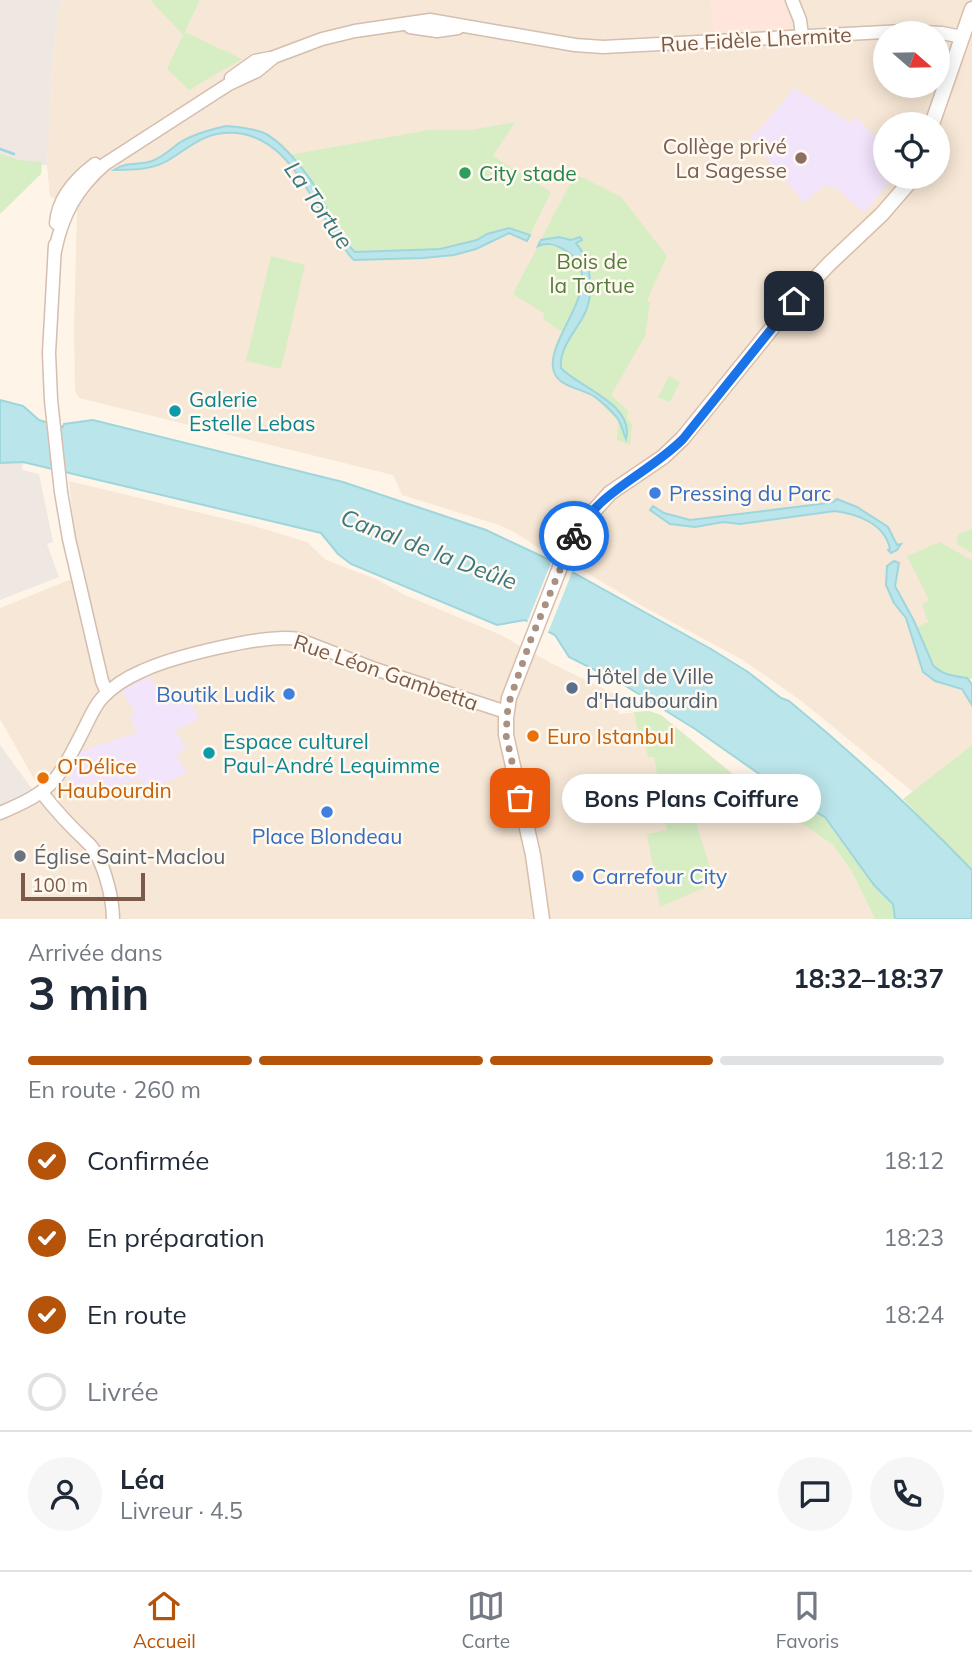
<!DOCTYPE html>
<html lang="fr">
<meta charset="utf-8">
<style>
body{margin:0;font-family:Mulish,sans-serif;background:#f6f6f7;color:#1f2937;height:100vh;display:flex;flex-direction:column;font-size:26px;white-space:nowrap}
*{box-sizing:border-box;margin:0}
p{font-size:23px;color:#747a83}
.icon{flex:none;width:38px;height:38px;fill:none;stroke:currentColor;stroke-width:2;stroke-linecap:round;stroke-linejoin:round}
.map{position:relative;height:919px;overflow:hidden}
.details{display:flex;flex-direction:column;background:#fff;flex:1}
.details>*{flex:none}
.needle{width:46px;rotate:110deg}
.buttons{position:absolute;left:873px;top:21px;display:grid;gap:14px}
.buttons a{display:grid;place-items:center;width:77px;height:77px;border-radius:50%;background:#fff;box-shadow:0 4px 18px #0003;font-size:35px}
.scale{position:absolute;left:21px;bottom:18px;width:124px;box-sizing:border-box;padding-left:7px;border:4px solid #7c5949;border-top:0;font-size:19px;line-height:24px;white-space:nowrap;color:#7c5949;-webkit-text-stroke:5px #fff9f0;paint-order:stroke}
.pin{position:absolute;display:grid;place-items:center;width:60px;height:60px;color:#fff;margin:-30px;border-radius:14px;box-shadow:0 4px 10px #0006}
.courier{position:absolute;display:grid;place-items:center;width:70px;height:70px;margin:-35px;border:5px solid #1a73e8;border-radius:50%;background:#fff;color:#222;box-shadow:0 2px 9px #0007}
.bubble{position:absolute;height:49px;border-radius:24px;background:#fff;box-shadow:0 4px 18px #0003;font-size:23px;font-weight:700;line-height:49px;text-align:center}
.summary em{font-style:normal;font-weight:700}
.summary div{display:flex;flex-direction:column-reverse}
.summary{display:flex;align-items:center;justify-content:space-between;height:119px;padding:0 28px}
h1{font-size:46px;font-weight:700;line-height:52px}
.bar{display:grid;grid-template-columns:repeat(4,1fr);gap:10px 7px;align-content:center;height:84px;padding:0 28px}
.bar i{height:9px;border-radius:5px;background:#e0e1e3}
.bar .active{background:#b45309}
.bar p{grid-column:span 4}
.line{display:flex;align-items:center;gap:18px;padding:0 28px;border-top:2px solid #e0e1e3}
.line div{flex:1}
.round{display:grid;place-items:center;flex:none;width:74px;height:74px;border-radius:37px;background:#f6f6f7}
ol{padding:0 28px;list-style:none}
li{display:flex;align-items:center;gap:21px;height:77px}
li p{margin-inline-start:auto}
li .icon{padding:7px;border-radius:50%;background:#b45309;color:#fff;stroke-width:4}
li:last-child{color:#747a83}
li i{width:38px;height:38px;border:4px solid #e0e1e3;border-radius:50%}
.menu{display:flex;justify-content:space-around;align-items:center;height:98px;border-top:2px solid #e0e1e3;background:#fff;font-size:19px;color:#747a83}
.menu a{display:grid;justify-items:center;gap:4px}
.menu .active{color:#b45309}
.map>svg:first-child{display:block}
.residential{fill:#f7e7d6;fill-rule:evenodd}
.commercial{fill:#ffe5db}
.industrial{fill:#efe7e1}
.education{fill:#f2e4fb}
.green{fill:#d7eec4}
.water{fill:#bae5ea;stroke:#9fd6dd;stroke-width:2}
.pier{fill:#fef5e8}
.lines{fill:none;stroke-linecap:round;stroke-linejoin:round}
.stream{stroke:#9fd6dd;stroke-width:2.5}
.tertiary-casing{stroke:#d4beaf;stroke-width:15}
.secondary-casing{stroke:#d8beab;stroke-width:17}
.tertiary{stroke:#fff;stroke-width:12}
.secondary{stroke:#fff;stroke-width:14}
.done{stroke:#aa9081;stroke-width:7;stroke-dasharray:0 12.6}
.route{stroke:#1a73e8;stroke-width:9}
.education-dot{fill:#8d6e63;stroke:#fff9f0;stroke-width:2.5}
.leisure-dot{fill:#2e9e5b;stroke:#fff9f0;stroke-width:2.5}
.culture-dot{fill:#0f9aa8;stroke:#fff9f0;stroke-width:2.5}
.shop-dot{fill:#3f7fe0;stroke:#fff9f0;stroke-width:2.5}
.service-dot{fill:#5c6f8a;stroke:#fff9f0;stroke-width:2.5}
.food-dot{fill:#e8710a;stroke:#fff9f0;stroke-width:2.5}
.worship-dot{fill:#6b7280;stroke:#fff9f0;stroke-width:2.5}
.labels{text-anchor:middle;dominant-baseline:central;stroke-width:5;stroke-linejoin:round;paint-order:stroke}
.street-label{font-size:21px;fill:#7c5949;stroke:#fff9f0}
.education-label{font-size:21px;fill:#785e54;stroke:#fff9f0;text-anchor:end}
.leisure-label{font-size:21px;fill:#27864d;stroke:#fff9f0;text-anchor:start}
.park-label{font-size:21px;fill:#527c3c;stroke:#fff9f0}
.culture-label{font-size:21px;fill:#0d838f;stroke:#fff9f0;text-anchor:start}
.shop-label{font-size:21px;fill:#366cbe;stroke:#fff9f0;text-anchor:start}
.service-label{font-size:21px;fill:#4e5e75;stroke:#fff9f0;text-anchor:start}
.food-label{font-size:21px;fill:#c56008;stroke:#fff9f0;text-anchor:start}
.worship-label{font-size:21px;fill:#5b616d;stroke:#fff9f0;text-anchor:start}
.water-label{font-size:23px;font-style:italic;fill:#3a7882;stroke:#fff9f0}
</style>
<div class="map">
<svg width="972" height="919" viewBox="0 0 972 919">
<rect width="100%" height="100%" fill="#fef5e8"/>
<g class="residential">
<path d="M63,0H150L183,35L241,59L185,32L200,0H972V560L940,542L920,667L928,676L947,686L962,689L972,705V745L913,792L800,700L743,660L644,607L577,567L551,556L516,533L499,525L402,495L393,475L79,398L75,391L74,327L77,211L50,196L47,165L52,65L58,13ZM886,33H938V86H886ZM886,124H938V177H886Z"/>
<polygon points="69,481 251,525 307,542 326,560 376,579 405,595 501,635 551,663 616,695 619,714 649,711 661,715 750,788 833,845 852,872 875,919 0,919 0,813 42,793 0,719 0,608 79,576"/>
</g>
<polygon class="commercial" points="710,0 782,0 790,20 788,29 713,31"/>
<g class="industrial">
<polygon points="0,0 63,0 58,13 52,65 47,165 24,164 0,157"/>
<polygon points="18,461 23,462 22,470 39,474 53,542 47,544 59,577 0,600 0,463"/>
<polygon points="0,745 32,789 31,792 0,807"/>
</g>
<g class="education">
<polygon points="794,88 851,123 855,117 885,144 886,177 894,177 864,213 835,187 824,186 804,203 750,138 773,114"/>
<polygon points="150,676 162,702 189,694 199,720 175,730 186,747 177,756 187,773 146,791 140,778 103,790 100,780 73,787 68,771 79,749 84,751 94,746 137,733 130,718 135,714 122,690"/>
</g>
<g class="green">
<polygon points="150,0 200,0 185,32 242,59 189,90 167,69 183,35"/>
<path d="M515,122L493,156L551,192L530,235C496,219 490,238 458,246C437,251 376,256 355,252L330,215L316,188L289,155L429,130H471Z"/>
<polygon points="0,154 19,160 42,162 41,174 0,214"/>
<polygon points="575,174 621,197 667,256 647,300 650,303 645,336 611,395 628,411 627,418 632,425 630,445 617,440 618,421 594,396 559,379 554,372 553,358 564,333 543,319 545,314 513,294"/>
<polygon points="271,256 305,265 281,369 246,361"/>
<polygon points="669,376 680,382 670,402 658,397"/>
<polygon points="972,529 972,553 958,545 956,541 959,534"/>
<polygon points="940,542 972,560 972,678 969,680 938,670 925,649 917,627 928,622 922,604 929,600 907,556"/>
<polygon points="649,711 661,715 749,788 760,774 825,817 874,885 893,904 895,919 875,919 852,872 833,845 750,788 696,823 715,883 660,907 647,834 667,830 654,757 648,757 645,744 639,737 634,712"/>
<polygon points="972,745 972,870 903,799"/>
</g>
<g class="water">
<path d="M226,126C239,127 252,128 264,133C283,142 311,177 321,197C330,215 340,238 355,252L440,249L477,240L487,234L509,228L530,235L527,241L509,233L476,249L454,255L423,258L354,260C348,255 346,250 341,243C309,201 288,128 224,133C200,135 186,150 167,161C151,170 132,170 114,170C128,161 137,166 152,161C163,157 170,150 179,143C193,134 210,130 226,126Z"/>
<path d="M559,237L571,240L580,237L582,240L576,243C592,262 595,296 583,317C574,333 559,349 561,368C578,387 635,404 626,439C623,433 622,425 618,419C613,412 602,402 595,397C582,388 560,388 554,372C542,339 616,278 563,249C554,244 547,242 538,246L541,240Z"/>
<path d="M0,400L23,406L39,420L63,427L64,424L93,420L343,482L486,530L554,562L711,649L748,672L781,698L789,701C854,754 914,810 972,870V919H895L893,904L874,885L825,817L805,806L695,729L621,683L569,657L555,635L525,620L497,625L351,564L338,554L321,533L23,462L0,463Z"/>
<path d="M837,499L857,507L888,527L897,545L901,544L897,550L891,553L888,550L890,549C885,524 858,514 835,511L740,524L723,522L695,527L670,524L650,510L653,506L664,513L690,520L820,504L833,502Z"/>
<path d="M894,561L899,563L895,586L914,621L933,665C942,675 954,676 967,678L972,684V705L962,689L935,681L923,672L906,618L894,603L886,585L887,566Z"/>
</g>
<polygon class="pier" points="553,558 573,570 547,635 526,625"/>
<g class="lines">
<polyline class="stream" points="0,149 14,154"/>
<g class="tertiary-casing">
<g id="tertiary">
<polyline points="792,0 800,20 802,35"/>
<polyline points="410,27 437,31 458,28"/>
<polyline points="231,78 255,61 270,58"/>
<path d="M56,223C58,198 75,179 95,164"/>
<polyline points="55,245 49,353 51,400 61,492 69,539 102,681 107,693"/>
<path d="M55,251C62,215 77,188 105,164L229,84L257,71L274,57L322,39L355,31L430,20L575,45L603,47L903,31L942,33L962,37"/>
<path d="M42,793C56,811 70,826 87,842C103,856 113,898 113,919"/>
<path d="M0,813C51,791 56,784 81,735C88,722 93,708 102,698C113,686 128,677 142,671C172,657 266,633 298,639L375,669L506,712"/>
</g>
</g>
<g class="secondary-casing">
<g id="secondary">
<polyline points="932,124 972,9"/>
<polyline points="542,919 533,855 506,735 506,718 509,698 566,552 582,524 610,493 663,457 683,438 794,301 829,264 882,214 914,177"/>
</g>
</g>
<use href="#tertiary" class="tertiary"/>
<use href="#secondary" class="secondary"/>
</g>
<g class="lines">
<polyline class="done" points="520,798 506,735 508,705 531,639 574,536"/>
<path class="route" d="M574,536C601,489 647,475 683,439L794,301"/>
</g>
<circle class="education-dot" cx="801" cy="158" r="7"/>
<circle class="leisure-dot" cx="465" cy="173" r="7"/>
<g class="culture-dot">
<circle cx="175" cy="411" r="7"/>
<circle cx="209" cy="753" r="7"/>
</g>
<g class="shop-dot">
<circle cx="655" cy="493" r="7"/>
<circle cx="289" cy="694" r="7"/>
<circle cx="327" cy="812" r="7"/>
<circle cx="578" cy="876" r="7"/>
</g>
<circle class="service-dot" cx="572" cy="688" r="7"/>
<g class="food-dot">
<circle cx="533" cy="736" r="7"/>
<circle cx="43" cy="778" r="7"/>
</g>
<circle class="worship-dot" cx="20" cy="856" r="7"/>
<g class="labels">
<g class="street-label">
<text transform="translate(756 39) rotate(-3)">Rue Fidèle Lhermite</text>
<text transform="translate(386 672) rotate(19)">Rue Léon Gambetta</text>
</g>
<g class="education-label">
<text x="787" y="146">Collège privé<tspan x="787" dy="24">La Sagesse</tspan></text>
</g>
<g class="leisure-label">
<text x="479" y="173">City stade</text>
</g>
<g class="park-label">
<text x="592" y="261">Bois de<tspan x="592" dy="24">la Tortue</tspan></text>
</g>
<g class="culture-label">
<text x="189" y="399">Galerie<tspan x="189" dy="24">Estelle Lebas</tspan></text>
<text x="223" y="741">Espace culturel<tspan x="223" dy="24">Paul-André Lequimme</tspan></text>
</g>
<g class="shop-label">
<text x="669" y="493">Pressing du Parc</text>
<text x="275" y="694" text-anchor="end">Boutik Ludik</text>
<text x="327" y="836" text-anchor="middle">Place Blondeau</text>
<text x="592" y="876">Carrefour City</text>
</g>
<g class="service-label">
<text x="586" y="676">Hôtel de Ville<tspan x="586" dy="24">d'Haubourdin</tspan></text>
</g>
<g class="food-label">
<text x="547" y="736">Euro Istanbul</text>
<text x="57" y="766">O'Délice<tspan x="57" dy="24">Haubourdin</tspan></text>
</g>
<g class="worship-label">
<text x="34" y="856">Église Saint-Maclou</text>
</g>
<g class="water-label">
<text transform="translate(319 205) rotate(55)">La Tortue</text>
<text transform="translate(429 549) rotate(21)">Canal de la Deûle</text>
</g>
</g>
</svg>
<div class="buttons">
<a><svg class="needle" viewBox="-14 -14 28 28"><path d="M0-13l5 13h-10z" fill="#e53935"/><path d="M0 13l5-13h-10z" fill="#747a83"/></svg></a>
<a><svg class="icon" aria-label="locate" viewBox="0 0 24 24"><circle cx="12" cy="12" r="6"/><path d="M12 2v4M12 18v4M2 12h4M18 12h4"/></svg></a>
</div>
<div class="scale">100 m</div>
<div class="pin" style="left:520px;top:798px;background:#ea580c"><svg class="icon" aria-label="bag" viewBox="0 0 24 24"><path d="M5 8h14l-1 12H6zM9 8a3 3 0 0 1 6 0"/></svg></div>
<div class="pin" style="left:794px;top:301px;background:#1f2937"><svg class="icon" aria-label="home" viewBox="0 0 24 24"><path d="M3 11l9-7 9 7M6 9v11h12V9"/></svg></div>
<div class="courier" style="left:574px;top:536px"><svg class="icon" aria-label="bike" viewBox="0 0 24 24"><circle cx="6" cy="16" r="4"/><circle cx="18" cy="16" r="4"/><path d="M6 16l4-8h5l3 8M10 8l3 8H6M13 5h3"/></svg></div>
<div class="bubble" style="left:562px;top:774px;width:259px">Bons Plans Coiffure</div>
</div>
<section class="details">
<div class="summary"><div><h1>3 min</h1><p>Arrivée dans</p></div><em>18:32–18:37</em></div>
<div class="bar"><i class="active"></i><i class="active"></i><i class="active"></i><i></i><p>En route · 260 m</p></div>
<ol>
<li><svg class="icon" aria-label="check" viewBox="0 0 24 24"><path d="M5 12l5 5 9-10"/></svg>Confirmée<p>18:12</p></li>
<li><svg class="icon" aria-label="check" viewBox="0 0 24 24"><path d="M5 12l5 5 9-10"/></svg>En préparation<p>18:23</p></li>
<li><svg class="icon" aria-label="check" viewBox="0 0 24 24"><path d="M5 12l5 5 9-10"/></svg>En route<p>18:24</p></li>
<li><i></i>Livrée</li>
</ol>
<div class="line" style="height:126px"><a class="round"><svg class="icon" aria-label="person" viewBox="0 0 24 24"><circle cx="12" cy="8" r="4"/><path d="M4 21q1-7 8-7t8 7"/></svg></a><div><b>Léa</b><p>Livreur · 4.5</p></div><a class="round"><svg class="icon" aria-label="chat" viewBox="0 0 24 24"><path d="M4 5h16v11H9l-5 4z"/></svg></a><a class="round"><svg class="icon" aria-label="phone" viewBox="0 0 24 24"><path d="M5 4h4l2 5-3 2q2 4 5 5l2-3 5 2v4C11 20 4 13 5 4z"/></svg></a></div>
</section>
<nav class="menu">
<a class="active"><svg class="icon" aria-label="home" viewBox="0 0 24 24"><path d="M3 11l9-7 9 7M6 9v11h12V9"/></svg>Accueil</a>
<a><svg class="icon" aria-label="map" viewBox="0 0 24 24"><path d="M3 6l6-2 6 2 6-2v14l-6 2-6-2-6 2zM9 4v14M15 6v14"/></svg>Carte</a>
<a><svg class="icon" aria-label="saved" viewBox="0 0 24 24"><path d="M7 4h10v16l-5-4-5 4z"/></svg>Favoris</a>
</nav>
